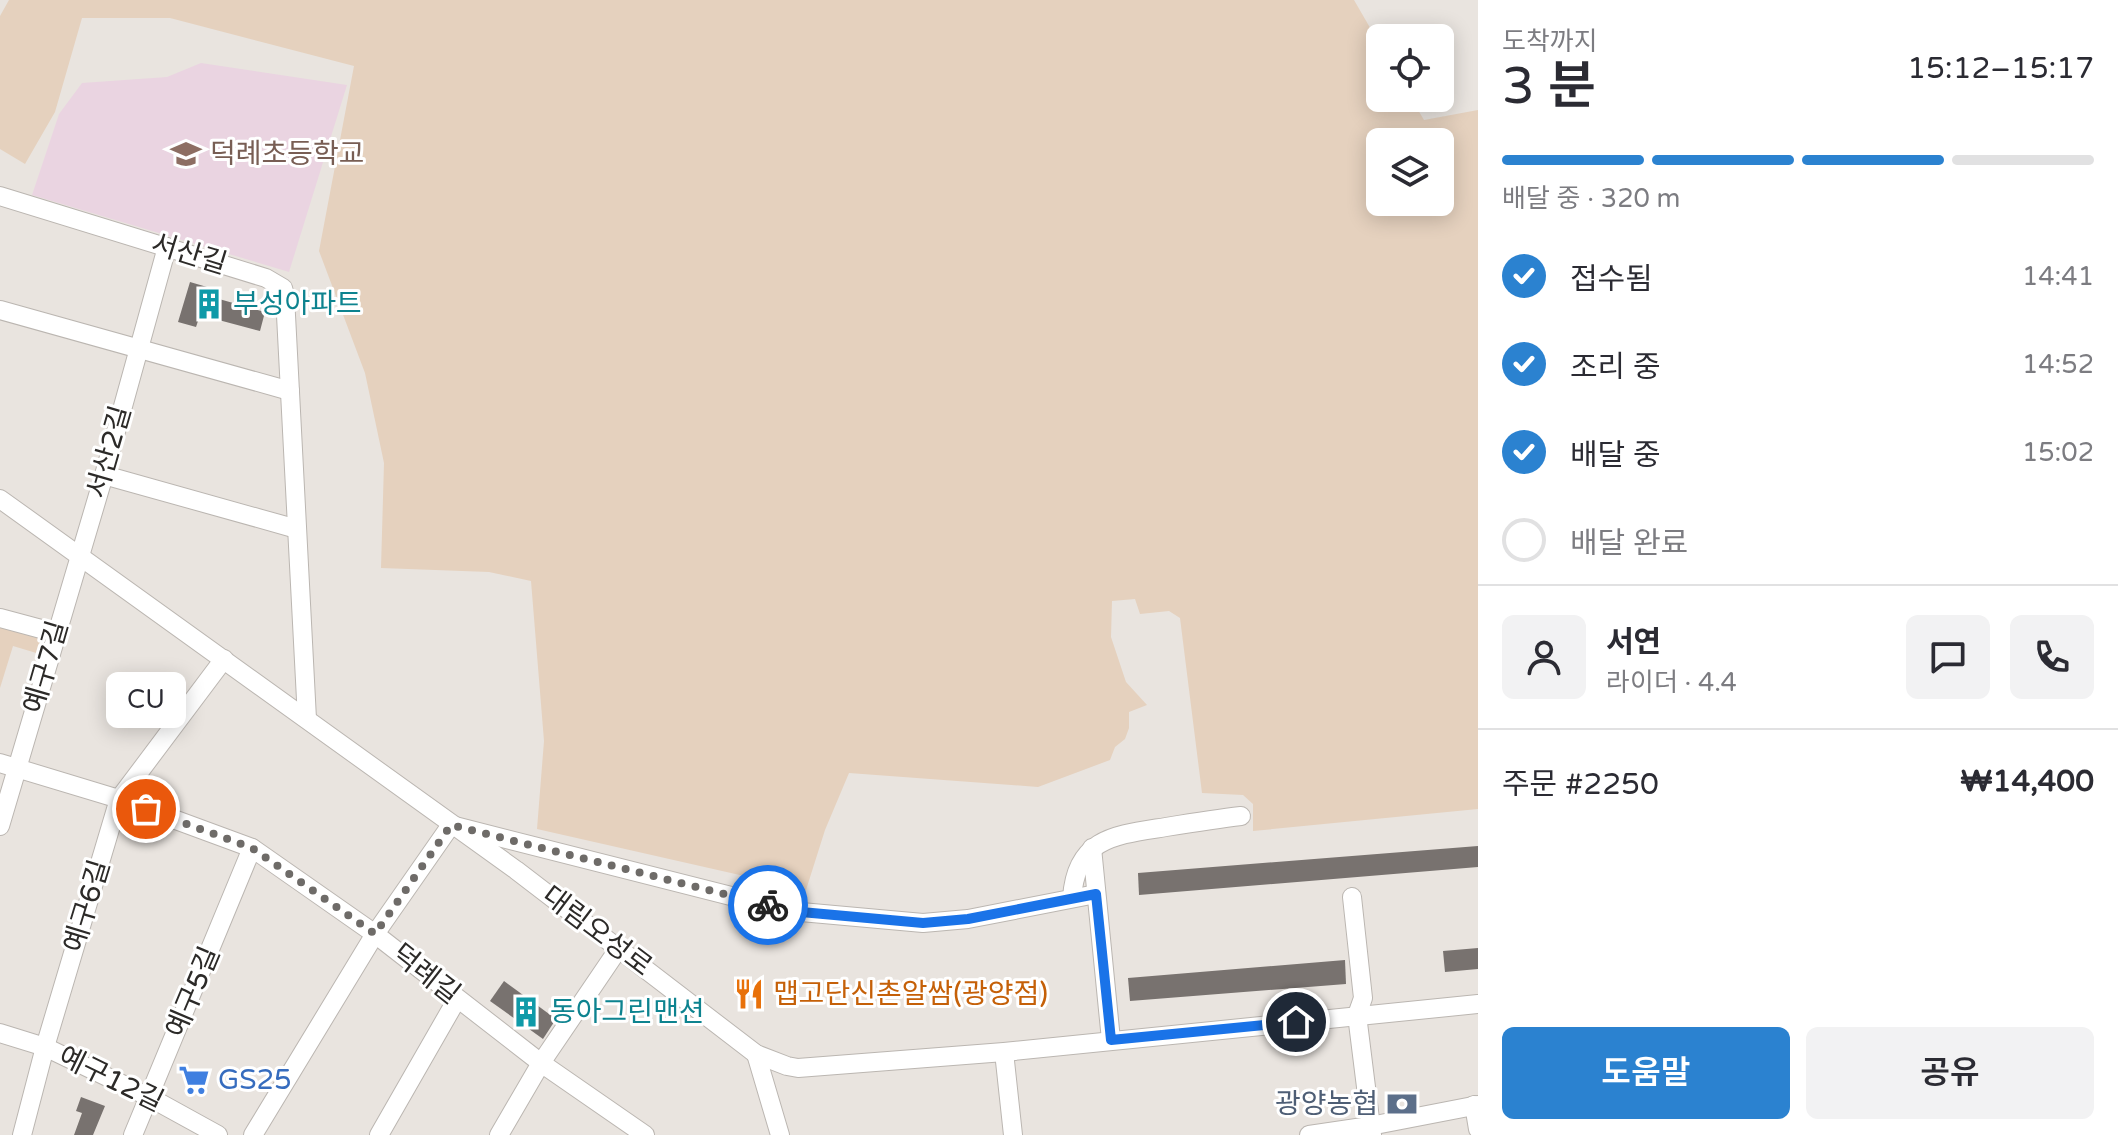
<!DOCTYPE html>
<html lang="ko">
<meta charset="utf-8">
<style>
body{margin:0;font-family:"Varela Round","Noto Sans KR",sans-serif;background:#f2f2f3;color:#2b2b33;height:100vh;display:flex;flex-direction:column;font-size:30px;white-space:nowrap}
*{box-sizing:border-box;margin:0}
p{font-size:26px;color:#7c7c81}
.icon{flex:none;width:44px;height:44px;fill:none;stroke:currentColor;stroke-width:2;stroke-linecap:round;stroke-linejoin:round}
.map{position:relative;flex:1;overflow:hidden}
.details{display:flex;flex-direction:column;background:#fff;width:640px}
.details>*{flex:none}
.controls{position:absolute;left:1366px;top:24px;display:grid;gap:16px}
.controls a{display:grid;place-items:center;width:88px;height:88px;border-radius:12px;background:#fff;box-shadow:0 4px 20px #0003;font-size:40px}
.pin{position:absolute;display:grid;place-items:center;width:68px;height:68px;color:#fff;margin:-34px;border:4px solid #fff;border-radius:50%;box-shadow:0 2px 8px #0007}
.courier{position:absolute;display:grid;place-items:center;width:80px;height:80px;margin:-40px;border:6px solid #1a73e8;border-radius:50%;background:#fff;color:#222;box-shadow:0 2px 10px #0007}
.bubble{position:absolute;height:56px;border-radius:12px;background:#fff;box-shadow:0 4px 20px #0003;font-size:26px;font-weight:600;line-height:56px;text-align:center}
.headline em{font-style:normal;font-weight:600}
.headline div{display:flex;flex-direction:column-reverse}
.headline{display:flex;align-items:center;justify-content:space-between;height:136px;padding:0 24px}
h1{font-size:52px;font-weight:600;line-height:60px}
.bar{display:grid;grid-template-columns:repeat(4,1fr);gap:12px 8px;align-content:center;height:96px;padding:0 24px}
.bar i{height:10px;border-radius:6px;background:#e1e1e2}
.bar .current{background:#2b82d0}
.bar p{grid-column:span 4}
.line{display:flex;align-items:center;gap:20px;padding:0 24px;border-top:2px solid #e1e1e2}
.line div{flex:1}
.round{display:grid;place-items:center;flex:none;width:84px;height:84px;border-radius:12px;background:#f2f2f3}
ol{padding:0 24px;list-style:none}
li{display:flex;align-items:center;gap:24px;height:88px}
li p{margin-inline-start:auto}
li .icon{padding:8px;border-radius:50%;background:#2b82d0;color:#fff;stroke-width:4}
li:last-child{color:#7c7c81}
li i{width:44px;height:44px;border:4px solid #e1e1e2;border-radius:50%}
.button{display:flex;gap:16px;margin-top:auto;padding:16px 24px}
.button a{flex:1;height:92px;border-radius:12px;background:#2b82d0;color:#fff;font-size:32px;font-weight:600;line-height:92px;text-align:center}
.button a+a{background:#f2f2f3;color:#2b2b33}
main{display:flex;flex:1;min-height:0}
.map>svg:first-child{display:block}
.education{fill:#ead4e1}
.green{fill:#e5d1be;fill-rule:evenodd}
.building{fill:#78726f}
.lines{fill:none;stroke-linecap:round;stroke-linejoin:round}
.minor-casing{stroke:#bbb6b1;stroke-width:20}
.minor{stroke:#fff;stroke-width:18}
.done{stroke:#6e6b68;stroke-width:8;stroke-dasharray:0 14.4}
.route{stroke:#1a73e8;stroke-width:10}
.labels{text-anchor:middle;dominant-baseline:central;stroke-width:6;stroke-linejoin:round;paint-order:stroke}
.education-label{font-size:28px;fill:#785e54;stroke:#fff;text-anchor:start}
.street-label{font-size:28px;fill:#2c2a28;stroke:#fff}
.culture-label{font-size:28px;fill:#0d838f;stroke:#fff;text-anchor:start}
.food-label{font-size:28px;fill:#c56008;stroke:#fff;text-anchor:start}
.shop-label{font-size:28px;fill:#366cbe;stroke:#fff;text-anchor:start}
.service-label{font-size:28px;fill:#4e5e75;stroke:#fff;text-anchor:end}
</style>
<main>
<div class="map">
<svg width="1478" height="1135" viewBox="0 0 1478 1135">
<rect width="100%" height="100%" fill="#e9e4df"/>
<polygon class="education" points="201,63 347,85 289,272 32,195 59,114 82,83 167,77"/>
<g class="green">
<path d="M9,0H1354L1380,45V98H1411L1424,120L1478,110V809L1253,831V804L1243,795L1202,793L1180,618L1169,611L1140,614L1135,599L1112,601L1111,637L1126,682L1147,705L1129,712V728L1125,739L1115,747L1110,760L1038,787L849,773L825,830L806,890L537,829L544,741L531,581L489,572L381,568L384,463L365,373L319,251L354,66L170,18H82L55,112L25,164L0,149V16ZM1380,142H1440V202H1380Z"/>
<polygon points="0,622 49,634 43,655 13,646 0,688"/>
</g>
<g class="building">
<polygon points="190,282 207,287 205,295 265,312 260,331 200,315 196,327 178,322"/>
<polygon points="1478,846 1478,867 1139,895 1138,873"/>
<polygon points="1478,948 1478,969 1445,972 1443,951"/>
<polygon points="1345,960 1346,984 1130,1001 1128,978"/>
<polygon points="504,981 556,1019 543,1039 490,1001"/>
<polygon points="81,1097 105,1106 93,1135 74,1135 82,1113 76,1111"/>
</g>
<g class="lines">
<g class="minor-casing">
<g id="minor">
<polyline points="0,196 266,278 283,288 285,296 307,719"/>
<polyline points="0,310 290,391"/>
<polyline points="104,475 297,529"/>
<polyline points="0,499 516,870 756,1054 787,1066 798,1068 1004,1052 1478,1004"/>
<polyline points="0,618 56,633"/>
<polyline points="0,763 119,799 252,848 375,934 541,1063 645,1135"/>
<polyline points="0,826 104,475 167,247"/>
<polyline points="1092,848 1111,1040"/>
<polyline points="1352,897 1363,998 1357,1015 1372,1135"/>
<path d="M1072,898C1076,837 1116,835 1166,827C1191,823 1216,819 1241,816"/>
<polyline points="0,1033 45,1047 149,1097 218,1135"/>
<polyline points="1004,1052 1013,1135"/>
<polyline points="756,1054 780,1135"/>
<polyline points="1474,1105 1478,1129"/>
<polyline points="22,1135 45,1047 119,799 224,659"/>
<polyline points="133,1135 252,848"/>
<polyline points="253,1135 375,934 451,825 790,911 923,923 968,919 1096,894"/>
<polyline points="379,1135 457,999"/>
<polyline points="499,1135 541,1063 619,948"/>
<polyline points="1309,1135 1370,1126 1478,1105"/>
</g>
</g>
<use href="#minor" class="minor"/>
</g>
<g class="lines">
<polyline class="done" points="146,809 252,848 375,934 451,825 768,905"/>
<polyline class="route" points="768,905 790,911 923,923 968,919 1096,894 1111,1040 1296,1022"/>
</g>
<defs>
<g id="school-bare" transform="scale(2.4)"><path d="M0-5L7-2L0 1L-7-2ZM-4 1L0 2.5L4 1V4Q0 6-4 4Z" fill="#8d6e63" stroke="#fff" stroke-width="2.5" paint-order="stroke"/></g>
<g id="building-bare" transform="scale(2.4)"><path d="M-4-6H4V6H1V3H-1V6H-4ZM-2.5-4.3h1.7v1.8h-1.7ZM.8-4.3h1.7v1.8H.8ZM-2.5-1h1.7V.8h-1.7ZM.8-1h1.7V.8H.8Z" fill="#0f9aa8" stroke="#fff" stroke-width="2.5" paint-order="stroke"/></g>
<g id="restaurant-bare" transform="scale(2.4)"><path d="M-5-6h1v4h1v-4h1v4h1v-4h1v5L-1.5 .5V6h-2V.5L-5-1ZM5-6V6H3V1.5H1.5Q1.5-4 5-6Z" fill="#e8710a" stroke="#fff" stroke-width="2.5" paint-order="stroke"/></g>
<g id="supermarket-bare" transform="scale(2.4)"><path d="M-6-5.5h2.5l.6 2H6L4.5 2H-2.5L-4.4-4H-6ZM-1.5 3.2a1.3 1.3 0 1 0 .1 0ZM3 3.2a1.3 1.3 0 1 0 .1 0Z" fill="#3f7fe0" stroke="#fff" stroke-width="2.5" paint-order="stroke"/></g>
<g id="bank-bare" transform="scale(2.4)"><path d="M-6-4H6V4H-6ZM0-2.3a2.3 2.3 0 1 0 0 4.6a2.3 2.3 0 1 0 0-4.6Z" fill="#5c6f8a" stroke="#fff" stroke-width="2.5" paint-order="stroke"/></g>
</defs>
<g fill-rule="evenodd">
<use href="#school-bare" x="186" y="154"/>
<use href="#building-bare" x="209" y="304"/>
<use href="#restaurant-bare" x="749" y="994"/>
<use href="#building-bare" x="526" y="1012"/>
<use href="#supermarket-bare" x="194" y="1080"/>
<use href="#bank-bare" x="1402" y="1104"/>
</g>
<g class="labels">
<g class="education-label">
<text x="210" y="154">덕례초등학교</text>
</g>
<g class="street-label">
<text transform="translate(189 254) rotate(17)">서산길</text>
<text transform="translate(109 452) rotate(-74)">서산2길</text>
<text transform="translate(46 667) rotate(-74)">예구7길</text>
<text transform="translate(87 906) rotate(-73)">예구6길</text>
<text transform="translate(597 931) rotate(37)">대림오성로</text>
<text transform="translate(426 974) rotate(38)">덕례길</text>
<text transform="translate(193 992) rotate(-67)">예구5길</text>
<text transform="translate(111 1079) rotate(26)">예구12길</text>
</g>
<g class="culture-label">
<text x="233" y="304">부성아파트</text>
<text x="550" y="1012">동아그린맨션</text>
</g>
<g class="food-label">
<text x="773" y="994">맵고단신촌알쌈(광양점)</text>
</g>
<g class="shop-label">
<text x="218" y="1080">GS25</text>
</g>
<g class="service-label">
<text x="1378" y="1104">광양농협</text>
</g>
</g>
</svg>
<div class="controls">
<a><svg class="icon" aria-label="locate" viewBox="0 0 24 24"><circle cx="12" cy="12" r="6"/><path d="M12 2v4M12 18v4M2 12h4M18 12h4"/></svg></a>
<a><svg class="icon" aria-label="layers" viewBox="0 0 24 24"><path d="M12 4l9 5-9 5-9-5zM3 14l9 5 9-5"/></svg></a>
</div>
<div class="pin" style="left:146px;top:809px;background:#ea580c"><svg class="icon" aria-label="bag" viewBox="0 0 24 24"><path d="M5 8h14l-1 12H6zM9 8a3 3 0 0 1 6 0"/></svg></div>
<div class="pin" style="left:1296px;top:1022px;background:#1f2937"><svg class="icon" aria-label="home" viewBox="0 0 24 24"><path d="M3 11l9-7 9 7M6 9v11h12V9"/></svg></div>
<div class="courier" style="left:768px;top:905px"><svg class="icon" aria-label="bike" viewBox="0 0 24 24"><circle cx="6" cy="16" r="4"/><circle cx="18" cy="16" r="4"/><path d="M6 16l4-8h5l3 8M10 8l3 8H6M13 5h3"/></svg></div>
<div class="bubble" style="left:106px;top:672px;width:80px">CU</div>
</div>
<section class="details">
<div class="headline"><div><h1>3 분</h1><p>도착까지</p></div><em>15:12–15:17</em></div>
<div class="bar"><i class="current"></i><i class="current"></i><i class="current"></i><i></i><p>배달 중 · 320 m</p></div>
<ol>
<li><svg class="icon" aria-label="check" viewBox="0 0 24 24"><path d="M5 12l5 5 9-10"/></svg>접수됨<p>14:41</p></li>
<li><svg class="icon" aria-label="check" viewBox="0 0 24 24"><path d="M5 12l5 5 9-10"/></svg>조리 중<p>14:52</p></li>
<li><svg class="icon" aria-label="check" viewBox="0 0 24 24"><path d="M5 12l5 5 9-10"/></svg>배달 중<p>15:02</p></li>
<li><i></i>배달 완료</li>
</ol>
<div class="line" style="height:144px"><a class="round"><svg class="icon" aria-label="person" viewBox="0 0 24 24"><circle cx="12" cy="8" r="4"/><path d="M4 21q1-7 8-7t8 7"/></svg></a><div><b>서연</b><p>라이더 · 4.4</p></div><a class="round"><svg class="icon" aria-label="chat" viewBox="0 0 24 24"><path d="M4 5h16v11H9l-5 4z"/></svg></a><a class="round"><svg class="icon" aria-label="phone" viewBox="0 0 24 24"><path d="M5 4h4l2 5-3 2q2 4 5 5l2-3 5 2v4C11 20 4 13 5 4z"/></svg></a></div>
<div class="line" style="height:104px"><div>주문 #2250</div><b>₩14,400</b></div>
<div class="button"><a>도움말</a><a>공유</a></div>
</section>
</main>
